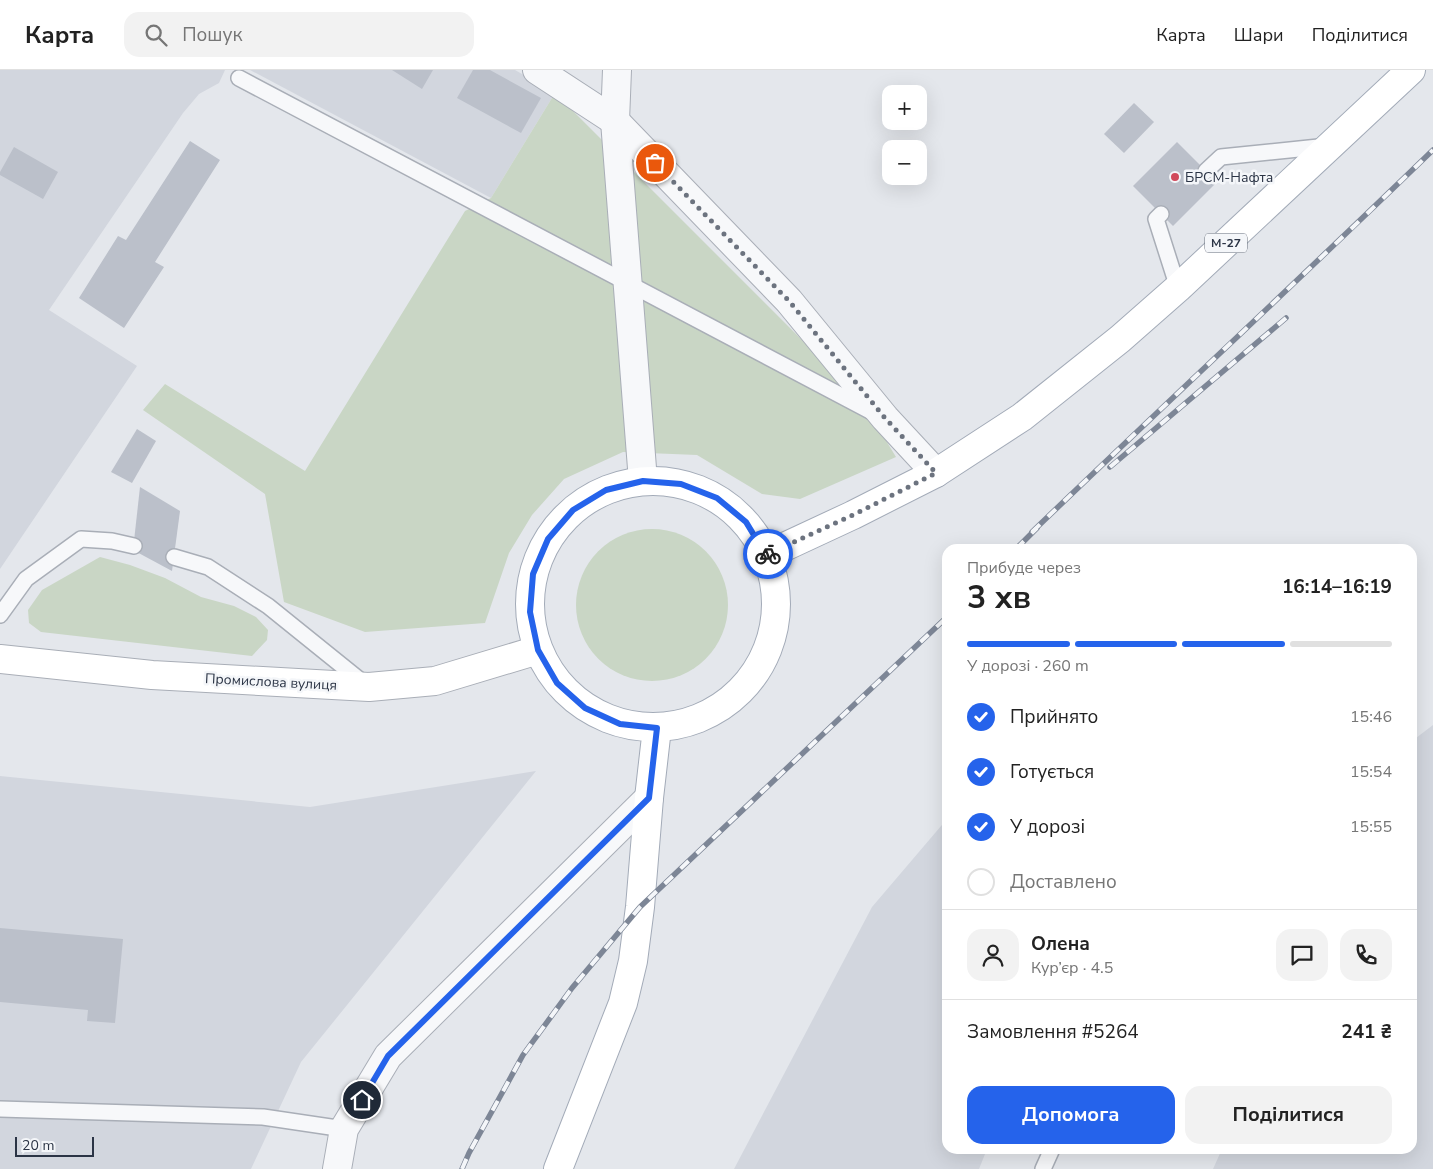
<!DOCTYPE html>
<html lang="uk">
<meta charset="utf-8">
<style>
body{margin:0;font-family:"Nunito Sans",sans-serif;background:#f2f2f2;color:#222;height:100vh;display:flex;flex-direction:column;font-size:19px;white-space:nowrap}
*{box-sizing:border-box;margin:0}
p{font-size:16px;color:#767676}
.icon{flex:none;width:28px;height:28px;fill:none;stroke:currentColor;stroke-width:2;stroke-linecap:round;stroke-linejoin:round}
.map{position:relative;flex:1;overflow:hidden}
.sheet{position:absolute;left:942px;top:474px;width:475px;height:610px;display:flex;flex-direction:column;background:#fff;border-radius:15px;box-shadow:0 5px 20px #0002}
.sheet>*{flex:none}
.controls{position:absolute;left:882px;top:15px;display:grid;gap:10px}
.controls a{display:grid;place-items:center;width:45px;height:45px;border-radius:10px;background:#fff;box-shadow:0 5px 20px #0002;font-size:25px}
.scale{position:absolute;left:15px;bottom:12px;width:79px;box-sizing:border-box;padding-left:5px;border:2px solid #2b3445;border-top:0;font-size:14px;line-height:18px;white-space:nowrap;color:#2b3445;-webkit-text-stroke:4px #f4f6f9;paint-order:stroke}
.pin{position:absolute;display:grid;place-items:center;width:42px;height:42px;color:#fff;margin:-21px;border:2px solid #fff;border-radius:50%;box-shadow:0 1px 5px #0007}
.courier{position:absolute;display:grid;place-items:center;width:50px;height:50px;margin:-25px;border:4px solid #2563eb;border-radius:50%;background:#fff;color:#222;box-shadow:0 1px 6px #0007}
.overview em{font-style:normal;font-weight:700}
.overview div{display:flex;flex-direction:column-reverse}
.overview{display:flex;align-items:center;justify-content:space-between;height:85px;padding:0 25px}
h1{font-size:32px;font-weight:700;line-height:38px}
.bar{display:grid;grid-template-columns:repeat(4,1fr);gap:8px 5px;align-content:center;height:60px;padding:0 25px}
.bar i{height:6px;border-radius:4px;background:#e0e0e0}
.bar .on{background:#2563eb}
.bar p{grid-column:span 4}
.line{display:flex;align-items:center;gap:12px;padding:0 25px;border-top:1px solid #e0e0e0}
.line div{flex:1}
.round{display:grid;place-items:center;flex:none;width:52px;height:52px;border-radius:15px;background:#f2f2f2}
ol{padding:0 25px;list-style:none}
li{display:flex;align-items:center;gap:15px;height:55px}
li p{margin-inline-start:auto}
li .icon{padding:5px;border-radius:50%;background:#2563eb;color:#fff;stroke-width:4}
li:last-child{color:#767676}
li i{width:28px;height:28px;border:2px solid #e0e0e0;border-radius:50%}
.action{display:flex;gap:10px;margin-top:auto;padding:10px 25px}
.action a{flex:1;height:58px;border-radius:15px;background:#2563eb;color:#fff;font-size:20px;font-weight:700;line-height:58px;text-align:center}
.action a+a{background:#f2f2f2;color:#222}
header{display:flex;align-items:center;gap:30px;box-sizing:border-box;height:70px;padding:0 25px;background:#fff;border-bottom:1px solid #e0e0e0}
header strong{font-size:24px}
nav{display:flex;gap:28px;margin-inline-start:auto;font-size:18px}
.search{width:350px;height:45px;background:#f2f2f2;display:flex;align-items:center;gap:12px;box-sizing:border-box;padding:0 18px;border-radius:15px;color:#767676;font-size:19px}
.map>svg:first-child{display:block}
.built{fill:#d2d6de}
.green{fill:#c9d6c5}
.building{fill:#bbc0ca}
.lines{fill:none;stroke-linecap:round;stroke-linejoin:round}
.service-casing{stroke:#a9aeb7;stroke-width:18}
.minor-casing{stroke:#a9aeb7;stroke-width:30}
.secondary-casing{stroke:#a9aeb7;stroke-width:30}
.primary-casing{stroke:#a3abb8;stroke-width:30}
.service{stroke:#f7f8fa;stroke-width:15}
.minor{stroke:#f7f8fa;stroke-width:28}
.secondary{stroke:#fff;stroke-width:28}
.primary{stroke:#fff;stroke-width:28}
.rail-casing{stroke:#7d8696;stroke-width:5.5}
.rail{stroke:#f4f6f9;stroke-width:4;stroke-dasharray:11;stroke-linecap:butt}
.done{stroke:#6c737f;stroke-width:5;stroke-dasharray:0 9}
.route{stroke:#2563eb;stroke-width:6}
.poi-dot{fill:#d1495b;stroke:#f4f6f9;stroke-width:2}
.labels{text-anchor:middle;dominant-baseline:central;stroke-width:5;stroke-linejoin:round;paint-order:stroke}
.shield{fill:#f4f6f9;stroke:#676e7b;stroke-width:1}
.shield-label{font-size:12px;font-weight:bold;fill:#2b3445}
.poi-label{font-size:14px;fill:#2b3445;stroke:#f4f6f9;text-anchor:start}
.street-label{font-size:14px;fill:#2b3445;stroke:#f4f6f9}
</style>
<header>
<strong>Карта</strong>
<div class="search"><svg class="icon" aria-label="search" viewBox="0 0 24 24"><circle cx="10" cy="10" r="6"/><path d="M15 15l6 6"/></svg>Пошук</div>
<nav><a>Карта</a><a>Шари</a><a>Поділитися</a></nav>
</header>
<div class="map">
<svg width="1433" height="1099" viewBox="0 0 1433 1099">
<rect width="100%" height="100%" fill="#e4e7ec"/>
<g class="built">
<polygon points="0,0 225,0 219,13 199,24 183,43 49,240 137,296 0,499"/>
<polygon points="250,0 515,0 555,23 491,128"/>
<polygon points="1433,655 1433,1099 1213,1099 1222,1079 1412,1079 1412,675 1416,668"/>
<polygon points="536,701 301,992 251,1099 0,1099 0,706 310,737"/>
<polygon points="947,749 948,1079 987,1079 979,1099 734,1099 872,837"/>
</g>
<g class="green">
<polygon points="555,23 860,328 896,387 800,429 762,424 697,385 623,382 564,409 532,445 509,483 485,553 365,562 284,532 265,424 143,340 165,314 305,401 465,141 491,128"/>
<circle cx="652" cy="535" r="76"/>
<polygon points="100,487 130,495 165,508 201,527 234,536 256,547 268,560 267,570 252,586 41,562 29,553 28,540 42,520"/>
</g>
<g class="building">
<polygon points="392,0 433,0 422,19"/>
<polygon points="473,0 490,0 541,28 521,63 457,28"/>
<polygon points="1134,33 1154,52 1124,83 1104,64"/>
<polygon points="190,71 220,90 155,192 164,197 124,258 79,228 118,166 126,170"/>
<polygon points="1177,72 1217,112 1173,156 1133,116"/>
<polygon points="14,77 58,102 43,129 0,105 0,102"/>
<polygon points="137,359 156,371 132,413 111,402"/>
<polygon points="140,417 180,441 172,501 133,480"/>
<polygon points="0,858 123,869 115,953 87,951 88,940 0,932"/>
</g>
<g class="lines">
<g class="service-casing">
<g id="service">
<polyline points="239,8 872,342"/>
<polyline points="1206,101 1221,87 1328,76"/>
<polyline points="1161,144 1156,149 1178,218"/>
<polyline points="174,487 208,497 268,536 366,615"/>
<polyline points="0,545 26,509 81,469 112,471 134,476"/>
<polyline points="0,1039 263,1047 344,1059"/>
<polyline points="1043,1099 1052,1079"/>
</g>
</g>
<g class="minor-casing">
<g id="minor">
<polyline points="537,0 615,51 789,231 885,348 936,403"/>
<polyline points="617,0 615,51 643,411"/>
<polyline points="337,1099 344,1059 388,986 649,728"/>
</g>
</g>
<g class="secondary-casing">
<polyline id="secondary" points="0,589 152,605 369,617 435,611 538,580"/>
</g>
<g class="primary-casing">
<g id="primary">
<circle cx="653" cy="534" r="123"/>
<polyline points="767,485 853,445 936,403 1022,347 1120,269 1178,218 1411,0"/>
<polyline points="558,1099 623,933 633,891 640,837 649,728 657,658"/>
</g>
</g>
<use href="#service" class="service"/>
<use href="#minor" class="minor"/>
<use href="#secondary" class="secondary"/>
<use href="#primary" class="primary"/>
<g class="rail-casing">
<g id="rail">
<polyline points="1110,397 1286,248"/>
<path d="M1032,462C1165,334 1300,209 1433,80"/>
<polyline points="1016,479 1037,458"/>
<polyline points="462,1099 469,1083 523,985 572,918 640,837 948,546"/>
</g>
</g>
<use href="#rail" class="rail"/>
</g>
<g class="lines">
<polyline class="done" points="655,93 789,231 885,348 936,403 853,445 768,484"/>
<polyline class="route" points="362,1030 388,986 649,728 657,658 620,654 585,638 557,613 538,580 530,542 533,504 548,469 573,440 606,420 643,411 681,414 717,428 746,452 766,485 768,484"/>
</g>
<circle class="poi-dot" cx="1175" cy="107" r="5"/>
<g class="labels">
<rect class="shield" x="1205" y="163.5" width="42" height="19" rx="4"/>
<g class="shield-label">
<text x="1226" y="173">М-27</text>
</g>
<g class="poi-label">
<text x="1185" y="107">БРСМ-Нафта</text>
</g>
<g class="street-label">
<text transform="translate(271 612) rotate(3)">Промислова вулиця</text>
</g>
</g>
</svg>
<div class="controls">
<a>+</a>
<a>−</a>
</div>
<div class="scale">20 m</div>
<div class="pin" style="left:655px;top:93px;background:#ea580c"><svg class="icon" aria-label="bag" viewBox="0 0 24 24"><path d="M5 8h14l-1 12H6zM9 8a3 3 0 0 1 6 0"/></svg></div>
<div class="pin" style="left:362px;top:1030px;background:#1f2937"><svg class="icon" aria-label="home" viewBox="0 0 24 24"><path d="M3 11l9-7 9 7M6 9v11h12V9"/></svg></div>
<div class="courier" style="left:768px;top:484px"><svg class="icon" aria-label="bike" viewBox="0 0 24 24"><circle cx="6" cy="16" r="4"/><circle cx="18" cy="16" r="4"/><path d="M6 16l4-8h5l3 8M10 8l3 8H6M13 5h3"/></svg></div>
<section class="sheet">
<div class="overview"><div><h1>3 хв</h1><p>Прибуде через</p></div><em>16:14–16:19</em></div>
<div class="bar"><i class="on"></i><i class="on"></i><i class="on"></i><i></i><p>У дорозі · 260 m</p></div>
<ol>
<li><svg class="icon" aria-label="check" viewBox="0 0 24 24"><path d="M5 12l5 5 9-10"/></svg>Прийнято<p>15:46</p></li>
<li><svg class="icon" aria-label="check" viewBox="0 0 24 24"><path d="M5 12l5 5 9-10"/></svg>Готується<p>15:54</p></li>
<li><svg class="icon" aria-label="check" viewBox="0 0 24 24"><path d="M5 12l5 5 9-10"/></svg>У дорозі<p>15:55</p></li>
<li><i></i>Доставлено</li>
</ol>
<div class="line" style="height:90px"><a class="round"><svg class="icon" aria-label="person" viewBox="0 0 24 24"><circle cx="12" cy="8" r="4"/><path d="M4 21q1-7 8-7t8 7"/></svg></a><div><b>Олена</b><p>Кур’єр · 4.5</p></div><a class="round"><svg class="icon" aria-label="chat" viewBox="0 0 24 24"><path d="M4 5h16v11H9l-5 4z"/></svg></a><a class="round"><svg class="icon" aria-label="phone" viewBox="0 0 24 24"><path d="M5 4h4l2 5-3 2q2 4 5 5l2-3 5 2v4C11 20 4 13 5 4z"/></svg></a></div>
<div class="line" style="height:65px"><div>Замовлення #5264</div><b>241 ₴</b></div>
<div class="action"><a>Допомога</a><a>Поділитися</a></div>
</section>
</div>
